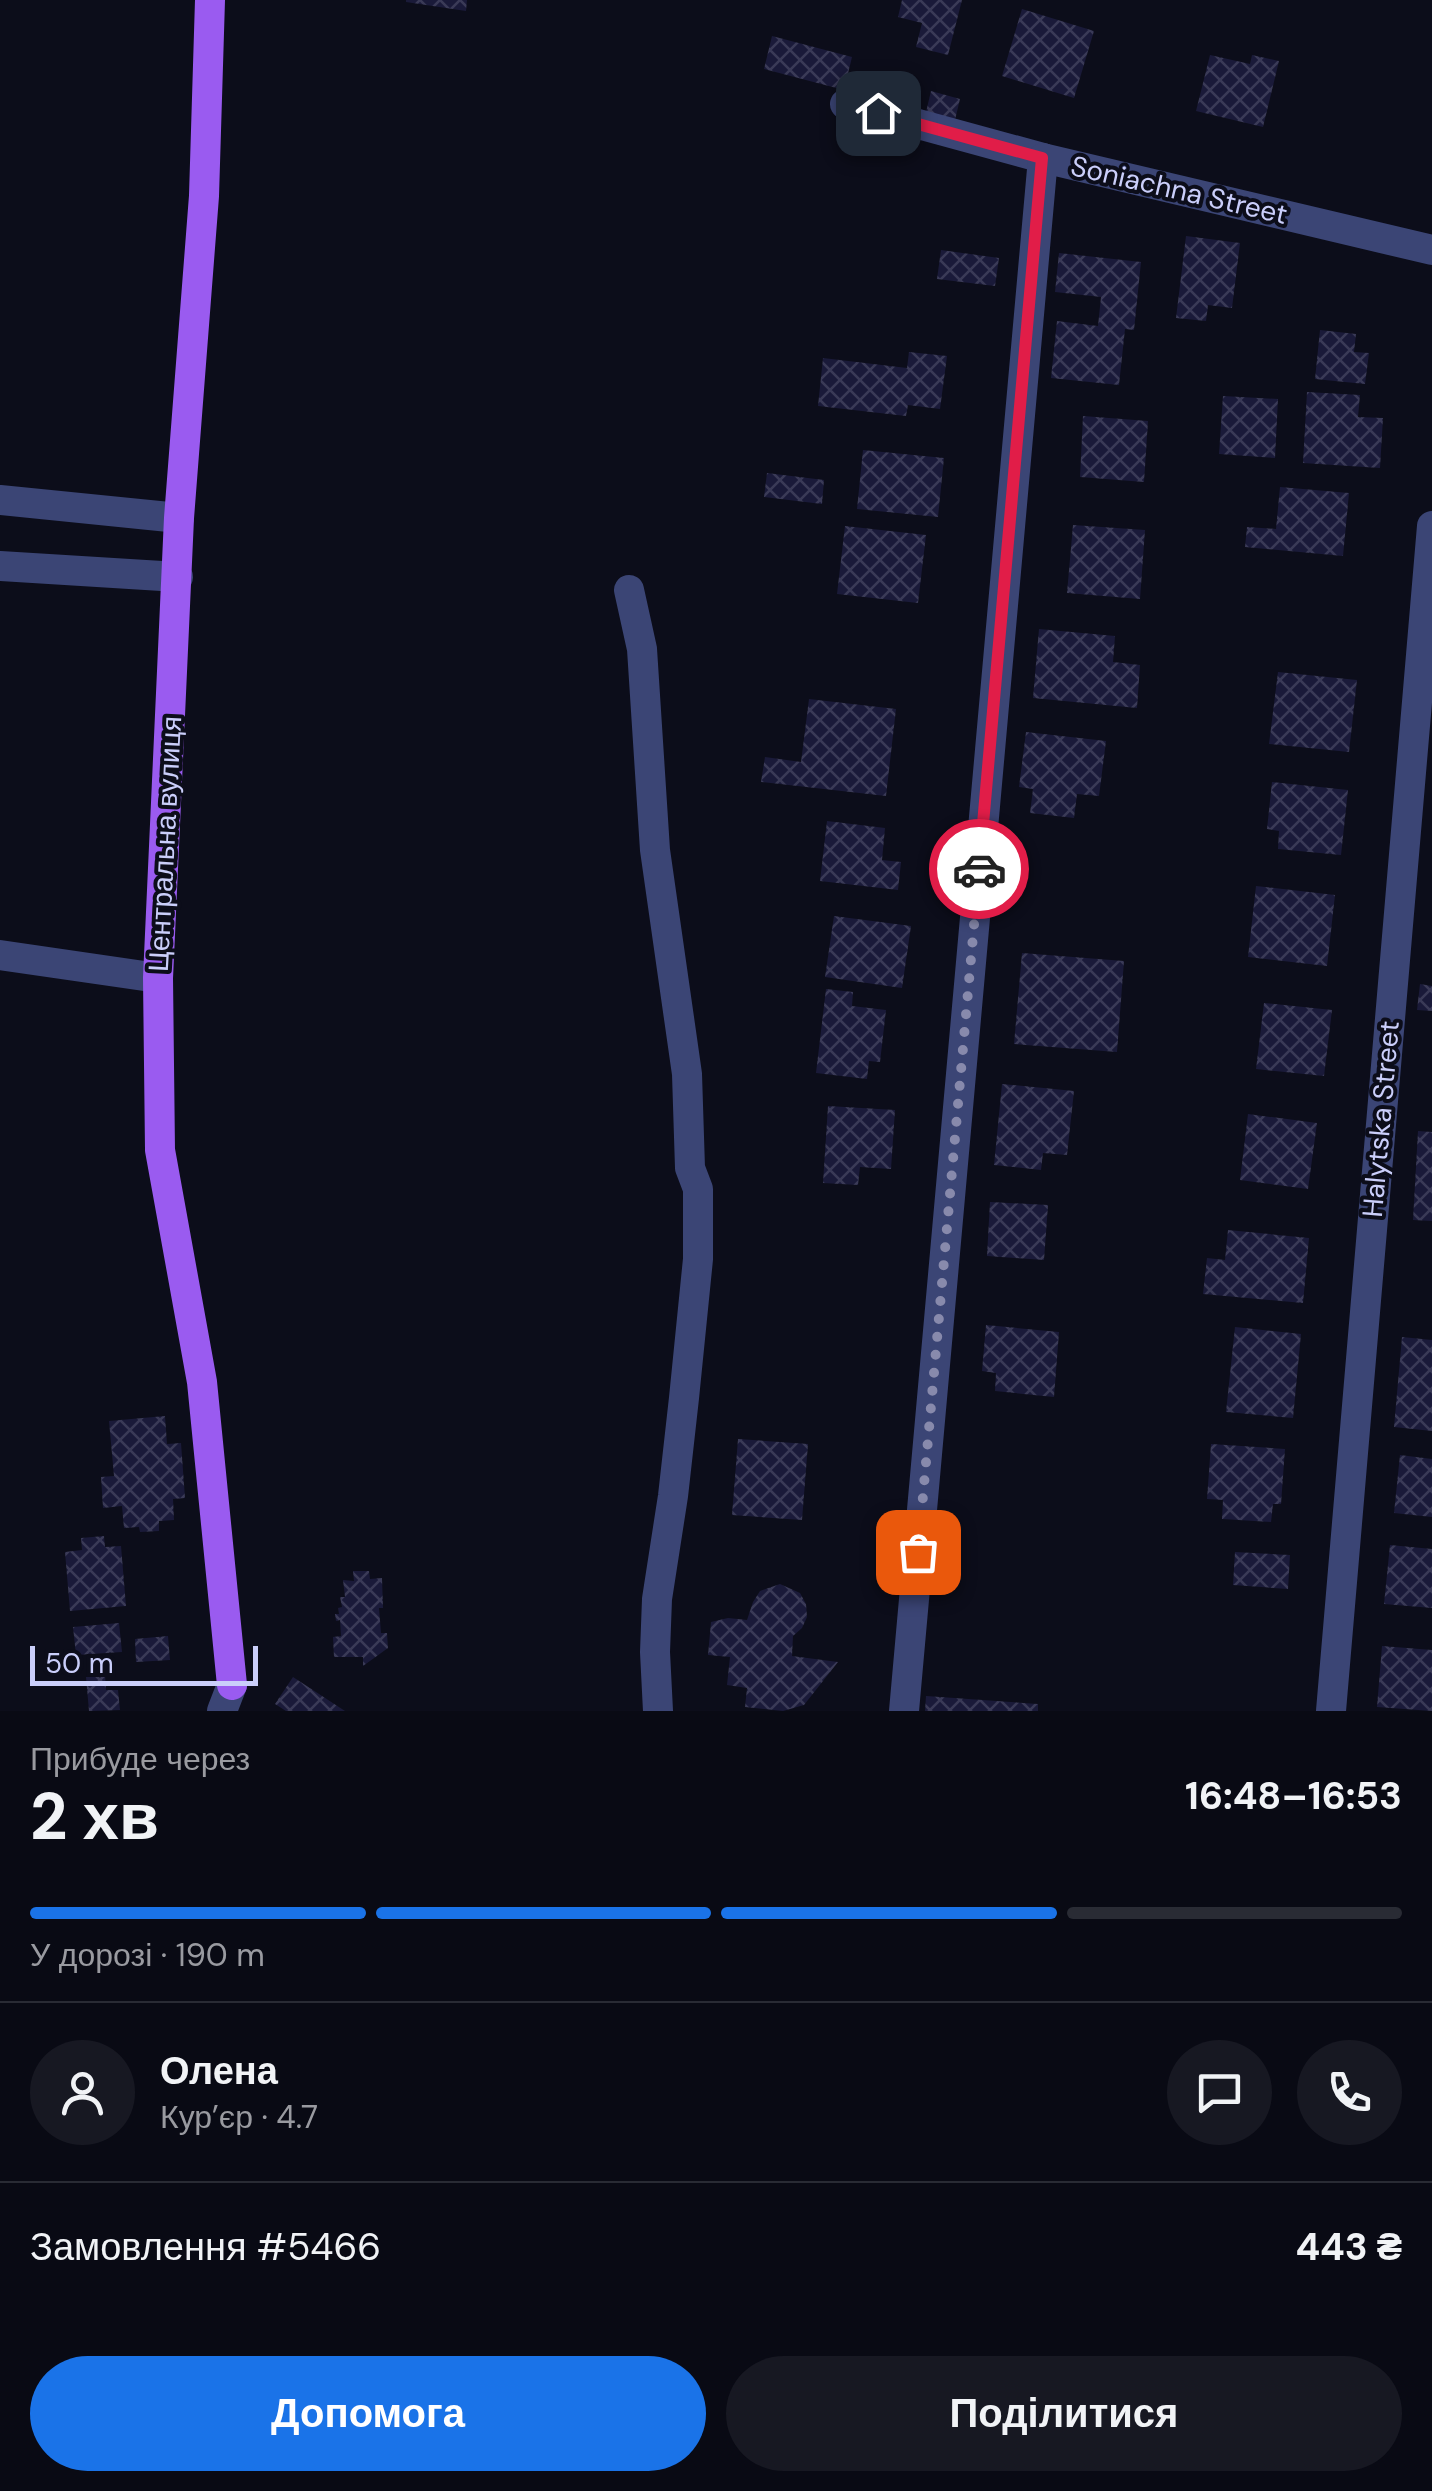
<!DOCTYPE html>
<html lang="uk">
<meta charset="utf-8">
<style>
body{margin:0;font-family:"DM Sans",sans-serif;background:#171822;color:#f1f3f6;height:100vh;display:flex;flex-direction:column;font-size:38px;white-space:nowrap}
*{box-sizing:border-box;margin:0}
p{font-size:32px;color:#999aa0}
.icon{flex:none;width:55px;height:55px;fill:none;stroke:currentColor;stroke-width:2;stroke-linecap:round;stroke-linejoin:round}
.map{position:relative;height:1711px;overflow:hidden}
.side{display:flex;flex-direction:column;background:#090a14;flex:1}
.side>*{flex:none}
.scale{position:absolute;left:30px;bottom:25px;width:228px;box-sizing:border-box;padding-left:10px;border:5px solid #cacefa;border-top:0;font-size:28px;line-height:35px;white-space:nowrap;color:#cacefa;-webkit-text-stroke:8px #0c0d1a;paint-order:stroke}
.pin{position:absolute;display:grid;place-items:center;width:85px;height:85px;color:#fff;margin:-42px;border-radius:20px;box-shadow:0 5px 15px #0006}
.courier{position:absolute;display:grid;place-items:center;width:100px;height:100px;margin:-50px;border:8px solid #e11d48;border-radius:50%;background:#fff;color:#222;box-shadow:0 2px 12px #0007}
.overview em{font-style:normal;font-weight:700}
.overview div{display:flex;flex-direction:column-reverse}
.overview{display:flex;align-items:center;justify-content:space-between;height:170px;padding:0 30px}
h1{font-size:65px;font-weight:700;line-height:75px}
.bar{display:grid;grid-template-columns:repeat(4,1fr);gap:15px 10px;align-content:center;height:120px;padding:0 30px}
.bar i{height:12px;border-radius:8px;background:#292b34}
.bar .active{background:#1a73e8}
.bar p{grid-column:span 4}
.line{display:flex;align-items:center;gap:25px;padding:0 30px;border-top:2px solid #292b34}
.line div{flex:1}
.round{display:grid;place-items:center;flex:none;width:105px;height:105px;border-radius:52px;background:#171822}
.primary-button{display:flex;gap:20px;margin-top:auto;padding:20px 30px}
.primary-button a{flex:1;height:115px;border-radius:60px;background:#1a73e8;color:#fff;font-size:40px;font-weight:700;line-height:115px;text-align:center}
.primary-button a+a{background:#171822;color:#f1f3f6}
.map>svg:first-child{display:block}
.building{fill:url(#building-cross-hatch)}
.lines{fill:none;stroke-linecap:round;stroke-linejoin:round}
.minor{stroke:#3b4575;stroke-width:30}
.major{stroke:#9a5bf0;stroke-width:30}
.done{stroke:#888aac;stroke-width:10;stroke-dasharray:0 18}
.route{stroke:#e11d48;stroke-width:12}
.labels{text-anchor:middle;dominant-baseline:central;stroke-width:8;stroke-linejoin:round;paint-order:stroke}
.street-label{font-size:28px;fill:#cacefa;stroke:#0c0d1a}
</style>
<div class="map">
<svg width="1432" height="1711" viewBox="0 0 1432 1711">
<defs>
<pattern id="building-cross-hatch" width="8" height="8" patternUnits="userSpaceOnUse" patternTransform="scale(2.5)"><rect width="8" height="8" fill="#1a1a39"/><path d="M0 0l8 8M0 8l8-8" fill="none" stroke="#3a3a57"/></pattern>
</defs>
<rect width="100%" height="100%" fill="#0c0d1a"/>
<g class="building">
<polygon points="406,0 467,0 466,11 406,2"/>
<polygon points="902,0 962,0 948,55 916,47 922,23 898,17"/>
<polygon points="1022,9 1094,31 1074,98 1002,76"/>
<polygon points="772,36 852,57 844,90 764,69"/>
<polygon points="1210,55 1250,64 1252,55 1279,61 1263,127 1196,111"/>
<polygon points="931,91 960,99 955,120 926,112"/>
<polygon points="1186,236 1240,243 1232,308 1208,305 1206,321 1176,318"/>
<polygon points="941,250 999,258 995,286 937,279"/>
<polygon points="1059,253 1141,262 1134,330 1125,329 1119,385 1051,378 1057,321 1098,326 1101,297 1055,292"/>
<polygon points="1320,330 1356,334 1354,352 1369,353 1365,384 1315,379"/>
<polygon points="909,352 947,356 940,409 908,405 906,416 818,406 823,358 907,368"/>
<polygon points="1307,392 1360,395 1358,417 1383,418 1380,468 1303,463"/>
<polygon points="1223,396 1278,399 1275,458 1219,454"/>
<polygon points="1083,416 1148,421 1144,482 1080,477"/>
<polygon points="863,450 944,458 938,517 857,509"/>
<polygon points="767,473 824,480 822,504 764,497"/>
<polygon points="1280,487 1349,493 1343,556 1245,547 1247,527 1276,529"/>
<polygon points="1073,525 1145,530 1140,599 1067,593"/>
<polygon points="845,526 926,535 918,603 837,594"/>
<polygon points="1039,629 1115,636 1113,662 1140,665 1137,708 1033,698"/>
<polygon points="1278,672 1357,680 1349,752 1269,744"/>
<polygon points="809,699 896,709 886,796 761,782 765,757 801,762"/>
<polygon points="1026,732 1106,741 1099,796 1077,794 1074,818 1030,813 1033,789 1019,787"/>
<polygon points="1272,782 1348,790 1341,855 1278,849 1279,831 1267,829"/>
<polygon points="827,821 885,828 882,860 901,862 898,890 820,881"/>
<polygon points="1256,886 1335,895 1327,966 1248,957"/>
<polygon points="834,916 911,926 902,988 825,977"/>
<polygon points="1022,953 1124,961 1117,1052 1014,1044"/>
<polygon points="1420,984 1432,986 1432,1011 1417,1010"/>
<polygon points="826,989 853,992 852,1006 886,1010 880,1062 869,1061 867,1079 816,1073"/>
<polygon points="1264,1003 1332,1010 1324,1076 1256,1069"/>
<polygon points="1002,1084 1074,1091 1067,1155 1043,1153 1041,1170 994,1165"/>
<polygon points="828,1106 895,1110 891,1169 860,1167 858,1185 823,1183"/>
<polygon points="1248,1114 1317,1123 1308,1189 1240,1180"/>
<polygon points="1418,1131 1432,1132 1432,1221 1413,1220"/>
<polygon points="990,1202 1048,1205 1044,1260 987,1256"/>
<polygon points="1228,1230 1309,1238 1303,1303 1203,1294 1207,1258 1225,1260"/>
<polygon points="986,1325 1059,1332 1054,1397 995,1391 996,1373 982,1371"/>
<polygon points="1235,1327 1301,1334 1293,1418 1226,1412"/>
<polygon points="1402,1337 1432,1340 1432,1431 1394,1427"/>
<polygon points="165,1416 167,1444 181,1443 185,1498 173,1499 174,1520 159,1521 159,1531 140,1532 139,1527 124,1528 122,1506 103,1508 101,1477 114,1476 109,1421"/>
<polygon points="738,1439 808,1444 802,1520 732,1515"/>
<polygon points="1211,1444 1285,1449 1281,1504 1273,1504 1271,1522 1222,1519 1223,1500 1207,1499"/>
<polygon points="1400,1455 1432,1459 1432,1517 1394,1513"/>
<polygon points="104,1536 105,1547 121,1546 126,1606 70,1611 65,1552 82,1550 81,1538"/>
<polygon points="1390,1545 1432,1549 1432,1608 1384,1604"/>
<polygon points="1235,1552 1290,1555 1288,1589 1233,1585"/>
<polygon points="353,1571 369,1571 370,1579 382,1578 383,1608 379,1608 381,1633 387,1633 388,1648 363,1666 363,1657 334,1657 333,1637 341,1636 340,1620 336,1621 335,1614 339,1614 338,1608 342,1607 340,1597 345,1597 343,1580 354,1581"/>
<polygon points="780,1584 800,1593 806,1604 807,1617 802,1628 793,1636 792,1656 838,1662 804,1705 783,1711 745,1707 747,1688 727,1685 730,1657 708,1655 711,1622 728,1618 747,1620 753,1602 760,1591"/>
<polygon points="119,1623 122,1652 76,1655 73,1627"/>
<polygon points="168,1636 170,1660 136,1662 135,1639"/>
<polygon points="1382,1646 1432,1650 1432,1711 1377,1707"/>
<polygon points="105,1675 106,1690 118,1690 120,1710 89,1711 86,1677"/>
<polygon points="293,1677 345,1711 286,1711 275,1704"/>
<polygon points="926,1696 1038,1704 1038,1711 925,1711"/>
</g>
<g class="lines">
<g class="minor">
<polyline points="845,104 1043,158"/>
<polyline points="0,500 179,518"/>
<polyline points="0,566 178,577"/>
<polyline points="629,590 642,649 655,850 687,1074 690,1168 698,1189 698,1259 684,1398 673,1496 657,1599 655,1652 658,1711"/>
<polyline points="0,955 158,978"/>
<polyline points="222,1711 232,1685"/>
<polyline points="904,1711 1043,158 1432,250"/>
<polyline points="1331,1711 1432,526"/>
</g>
<polyline class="major" points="210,0 204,196 179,518 158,978 160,1150 202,1382 232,1685"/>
</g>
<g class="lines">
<polyline class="done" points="918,1552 979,869"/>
<polyline class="route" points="878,113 1042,158 979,869"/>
</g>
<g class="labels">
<g class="street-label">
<text transform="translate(1179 190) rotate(13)">Soniachna Street</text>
<text transform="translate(165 844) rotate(-87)">Центральна вулиця</text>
<text transform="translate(1381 1119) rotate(-85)">Halytska Street</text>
</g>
</g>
</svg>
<div class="scale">50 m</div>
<div class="pin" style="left:918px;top:1552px;background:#ea580c"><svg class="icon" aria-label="bag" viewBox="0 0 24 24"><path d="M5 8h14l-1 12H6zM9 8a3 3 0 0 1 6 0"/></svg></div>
<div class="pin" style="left:878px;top:113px;background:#1f2937"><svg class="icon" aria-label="home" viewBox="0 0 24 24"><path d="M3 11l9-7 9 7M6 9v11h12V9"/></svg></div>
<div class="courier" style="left:979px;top:869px"><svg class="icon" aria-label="car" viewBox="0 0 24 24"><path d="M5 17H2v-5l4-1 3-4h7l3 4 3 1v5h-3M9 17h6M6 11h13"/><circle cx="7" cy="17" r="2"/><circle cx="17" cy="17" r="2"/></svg></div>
</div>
<section class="side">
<div class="overview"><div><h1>2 хв</h1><p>Прибуде через</p></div><em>16:48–16:53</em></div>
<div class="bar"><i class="active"></i><i class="active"></i><i class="active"></i><i></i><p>У дорозі · 190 m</p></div>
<div class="line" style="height:180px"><a class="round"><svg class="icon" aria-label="person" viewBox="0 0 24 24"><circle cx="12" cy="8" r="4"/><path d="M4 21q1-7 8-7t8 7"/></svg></a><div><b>Олена</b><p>Кур’єр · 4.7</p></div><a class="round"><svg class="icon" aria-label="chat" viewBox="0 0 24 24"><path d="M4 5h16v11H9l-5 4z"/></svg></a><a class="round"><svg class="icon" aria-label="phone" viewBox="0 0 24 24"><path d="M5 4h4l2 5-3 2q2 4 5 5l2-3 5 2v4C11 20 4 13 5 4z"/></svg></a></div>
<div class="line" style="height:130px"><div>Замовлення #5466</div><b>443 ₴</b></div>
<div class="primary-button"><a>Допомога</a><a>Поділитися</a></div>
</section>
